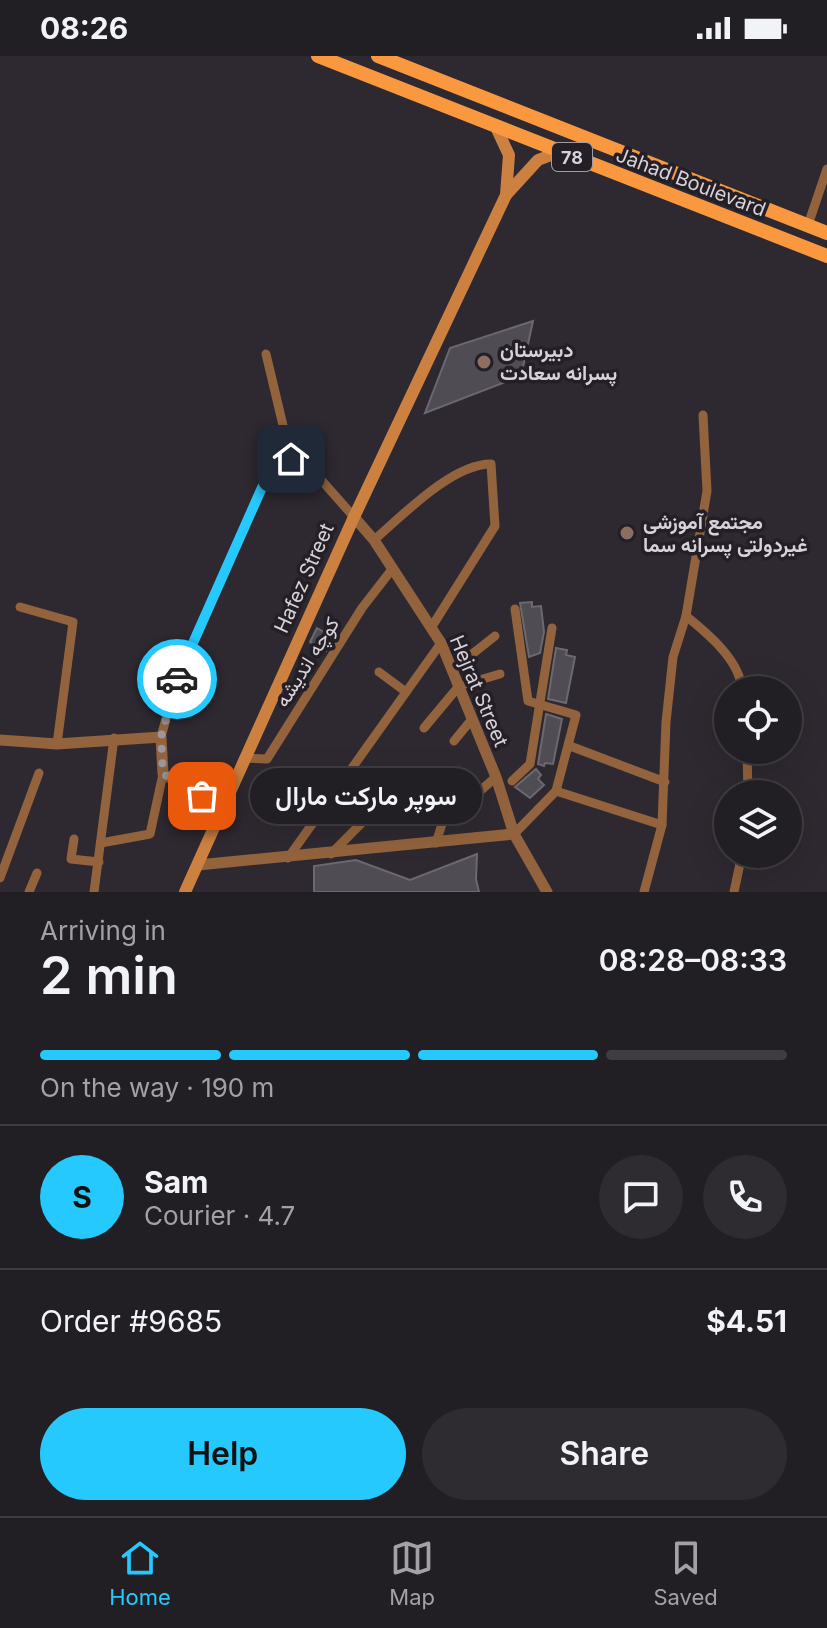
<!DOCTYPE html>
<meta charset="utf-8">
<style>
body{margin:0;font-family:Inter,Vazirmatn,sans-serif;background:#2e2c31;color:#f1f3f6;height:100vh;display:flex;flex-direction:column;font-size:30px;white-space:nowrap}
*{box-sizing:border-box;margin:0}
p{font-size:26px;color:#a2a2a6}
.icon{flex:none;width:44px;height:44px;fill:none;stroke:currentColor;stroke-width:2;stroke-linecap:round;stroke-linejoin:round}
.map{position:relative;height:836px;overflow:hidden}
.sheet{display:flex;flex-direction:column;background:#221f24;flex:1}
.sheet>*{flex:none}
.fabs{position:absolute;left:714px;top:620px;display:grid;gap:16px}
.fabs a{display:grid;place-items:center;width:88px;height:88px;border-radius:50%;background:#221f24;box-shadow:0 8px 32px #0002,0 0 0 2px #3f3d41;font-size:40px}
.pin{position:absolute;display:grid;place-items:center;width:68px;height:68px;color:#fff;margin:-34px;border-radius:16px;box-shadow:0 4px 12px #0006}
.courier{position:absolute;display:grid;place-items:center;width:80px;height:80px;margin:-40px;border:6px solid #25c9fe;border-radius:50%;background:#fff;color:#222;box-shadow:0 2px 10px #0007}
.bubble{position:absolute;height:56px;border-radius:28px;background:#221f24;box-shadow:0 8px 32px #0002,0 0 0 2px #3f3d41;font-size:26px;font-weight:600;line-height:56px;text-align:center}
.headline em{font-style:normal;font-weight:600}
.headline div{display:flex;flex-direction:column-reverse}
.headline{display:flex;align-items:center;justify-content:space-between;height:136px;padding:0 40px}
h1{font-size:52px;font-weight:600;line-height:60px}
.bar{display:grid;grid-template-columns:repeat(4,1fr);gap:12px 8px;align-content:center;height:96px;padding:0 40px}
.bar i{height:10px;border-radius:6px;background:#3f3d41}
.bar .current{background:#25c9fe}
.bar p{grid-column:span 4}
.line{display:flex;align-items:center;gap:20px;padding:0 40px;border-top:2px solid #3f3d41}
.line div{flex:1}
.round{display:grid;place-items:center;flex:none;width:84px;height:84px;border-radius:42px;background:#2e2c31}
.primary-button{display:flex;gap:16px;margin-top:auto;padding:16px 40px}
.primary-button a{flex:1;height:92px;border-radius:48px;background:#25c9fe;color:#111;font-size:32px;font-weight:600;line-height:92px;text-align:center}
.primary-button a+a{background:#2e2c31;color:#f1f3f6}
.status{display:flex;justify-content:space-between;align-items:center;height:56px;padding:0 40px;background:#221f24;direction:ltr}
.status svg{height:22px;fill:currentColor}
.tab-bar{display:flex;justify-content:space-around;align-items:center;height:112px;border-top:2px solid #3f3d41;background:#221f24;font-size:22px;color:#a2a2a6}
.tab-bar a{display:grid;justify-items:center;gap:4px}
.tab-bar .current{color:#25c9fe}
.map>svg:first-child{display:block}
.building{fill:#4f4c54;stroke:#6b6870;stroke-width:2}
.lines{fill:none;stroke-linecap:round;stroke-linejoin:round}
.minor{stroke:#92633d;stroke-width:9}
.tertiary{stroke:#92633d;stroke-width:11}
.secondary{stroke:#cd8141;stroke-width:12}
.primary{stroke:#fa9840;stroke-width:14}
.done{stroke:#9b979d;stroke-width:8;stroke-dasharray:0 14.4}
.route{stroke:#25c9fe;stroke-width:10}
.education-dot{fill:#8d6e63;stroke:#241f26;stroke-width:3}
.labels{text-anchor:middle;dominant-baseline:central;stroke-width:7;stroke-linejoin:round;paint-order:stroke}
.shield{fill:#241f26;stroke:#a19ca2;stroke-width:2}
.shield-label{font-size:18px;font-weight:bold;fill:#d6d2d7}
.street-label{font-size:20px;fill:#d6d2d7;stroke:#241f26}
.poi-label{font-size:20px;font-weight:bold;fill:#d6d2d7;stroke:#241f26;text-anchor:start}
</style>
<div class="status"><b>08:26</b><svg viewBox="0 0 49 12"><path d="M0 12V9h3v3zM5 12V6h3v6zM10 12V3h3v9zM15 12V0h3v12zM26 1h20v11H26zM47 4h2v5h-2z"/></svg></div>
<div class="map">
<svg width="827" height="836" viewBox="0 0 827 836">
<rect width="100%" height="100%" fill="#2e2930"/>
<g class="building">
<polygon points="533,265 521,320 425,357 450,292"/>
<polygon points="532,546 532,551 541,550 544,576 540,597 529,601 520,547"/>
<polygon points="317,572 335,582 326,595 310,586"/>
<polygon points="556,592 567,594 566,599 575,601 566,647 548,643"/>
<polygon points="546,658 562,663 553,708 545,707 544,710 538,708"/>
<polygon points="536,713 541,719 538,723 544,729 530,742 515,731"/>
<polygon points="477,798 476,823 479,836 314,836 314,810 356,804 410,824"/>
</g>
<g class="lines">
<g class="minor">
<polyline points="808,169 827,113"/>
<polyline points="266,298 291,403"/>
<path d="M374,484C403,459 452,408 491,408L495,470L431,572"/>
<polyline points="20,551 73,566 57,688"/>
<path d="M686,560C708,578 740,604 742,634"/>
<polyline points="452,614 495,580"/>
<polyline points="379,616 406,636"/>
<polyline points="424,672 459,630 500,618"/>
<polyline points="161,681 176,626 272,409 300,400 354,461"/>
<polyline points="454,685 472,663"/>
<polyline points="570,690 665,726"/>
<polyline points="747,694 748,738"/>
<polyline points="244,702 267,703 362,552 393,512"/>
<polyline points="512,725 530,708 552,572"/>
<polyline points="556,735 662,769"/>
<polyline points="514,778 556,735 576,659 528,645 515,553"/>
<polyline points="74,783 71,803 99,806"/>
<polyline points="101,787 150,778 163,718"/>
<polyline points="436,787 442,768 496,721"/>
<polyline points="331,798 398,730"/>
<polyline points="288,802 441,587"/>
<polyline points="0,822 39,717"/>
<polyline points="29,836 37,817"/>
<polyline points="94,836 114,682"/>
<polyline points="644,836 662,769 666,666 673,601 686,560 707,435 703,359"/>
<polyline points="734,836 742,798"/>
</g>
<g class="tertiary">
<polyline points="354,461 374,484 441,587 496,721 514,778 547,836"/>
<polyline points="0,684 57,688 161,681 163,718 221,750"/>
<polyline points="198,809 514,778"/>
</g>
<g class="secondary">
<polyline points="495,69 509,99 506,139"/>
<polyline points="185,836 354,461 506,139 538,104 559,96"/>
</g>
<g class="primary">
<polyline points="318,0 827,200"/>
<polyline points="378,0 827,177"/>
</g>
</g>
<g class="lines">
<polyline class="done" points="177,623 161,681 163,718 202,740"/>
<polyline class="route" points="177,623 272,409 291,403"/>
</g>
<g class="education-dot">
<circle cx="484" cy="306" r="8"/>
<circle cx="627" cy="477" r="8"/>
</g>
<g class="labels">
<rect class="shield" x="552" y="87" width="40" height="28" rx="6"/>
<g class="shield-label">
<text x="572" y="101">78</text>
</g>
<g class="street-label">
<text transform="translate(691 126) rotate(21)">Jahad Boulevard</text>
<text transform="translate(304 522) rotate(-66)">Hafez Street</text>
<text transform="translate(307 606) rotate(-58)">کوچه اندیشه</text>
<text transform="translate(479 635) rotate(67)">Hejrat Street</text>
</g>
<g class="poi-label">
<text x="500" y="294">دبیرستان<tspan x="500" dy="23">پسرانه سعادت</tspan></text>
<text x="643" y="466">مجتمع آموزشی<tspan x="643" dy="23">غیردولتی پسرانه سما</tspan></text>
</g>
</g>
</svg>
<div class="fabs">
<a><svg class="icon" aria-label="locate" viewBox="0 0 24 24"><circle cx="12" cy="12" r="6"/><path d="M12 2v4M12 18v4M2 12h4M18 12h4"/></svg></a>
<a><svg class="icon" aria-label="layers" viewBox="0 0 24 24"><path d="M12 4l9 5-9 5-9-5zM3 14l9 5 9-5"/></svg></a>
</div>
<div class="pin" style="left:202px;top:740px;background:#ea580c"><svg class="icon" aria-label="bag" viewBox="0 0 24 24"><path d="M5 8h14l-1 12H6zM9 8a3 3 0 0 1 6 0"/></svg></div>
<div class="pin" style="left:291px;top:403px;background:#1f2937"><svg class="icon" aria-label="home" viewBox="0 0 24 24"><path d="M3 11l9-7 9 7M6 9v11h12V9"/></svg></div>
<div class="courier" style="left:177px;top:623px"><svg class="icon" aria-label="car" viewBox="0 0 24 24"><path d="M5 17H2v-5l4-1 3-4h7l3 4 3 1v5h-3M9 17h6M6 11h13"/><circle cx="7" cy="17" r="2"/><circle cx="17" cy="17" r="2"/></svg></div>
<div class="bubble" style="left:250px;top:712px;width:232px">سوپر مارکت مارال</div>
</div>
<section class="sheet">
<div class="headline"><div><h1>2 min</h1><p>Arriving in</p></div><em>08:28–08:33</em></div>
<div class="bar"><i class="current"></i><i class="current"></i><i class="current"></i><i></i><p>On the way · 190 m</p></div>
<div class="line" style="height:144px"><b class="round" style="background:#25c9fe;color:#111">S</b><div><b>Sam</b><p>Courier · 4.7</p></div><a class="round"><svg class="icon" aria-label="chat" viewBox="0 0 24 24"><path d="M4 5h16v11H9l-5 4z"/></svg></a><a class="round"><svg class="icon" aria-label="phone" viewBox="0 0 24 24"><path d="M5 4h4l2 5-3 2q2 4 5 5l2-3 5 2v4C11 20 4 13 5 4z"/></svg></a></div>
<div class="line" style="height:104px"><div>Order #9685</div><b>$4.51</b></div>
<div class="primary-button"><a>Help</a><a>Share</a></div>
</section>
<nav class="tab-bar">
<a class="current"><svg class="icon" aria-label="home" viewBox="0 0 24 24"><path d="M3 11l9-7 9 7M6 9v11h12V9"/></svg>Home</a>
<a><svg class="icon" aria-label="map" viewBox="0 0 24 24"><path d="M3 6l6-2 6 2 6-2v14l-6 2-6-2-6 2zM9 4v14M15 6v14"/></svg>Map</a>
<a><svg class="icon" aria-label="saved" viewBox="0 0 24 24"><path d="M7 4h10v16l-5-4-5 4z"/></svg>Saved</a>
</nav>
